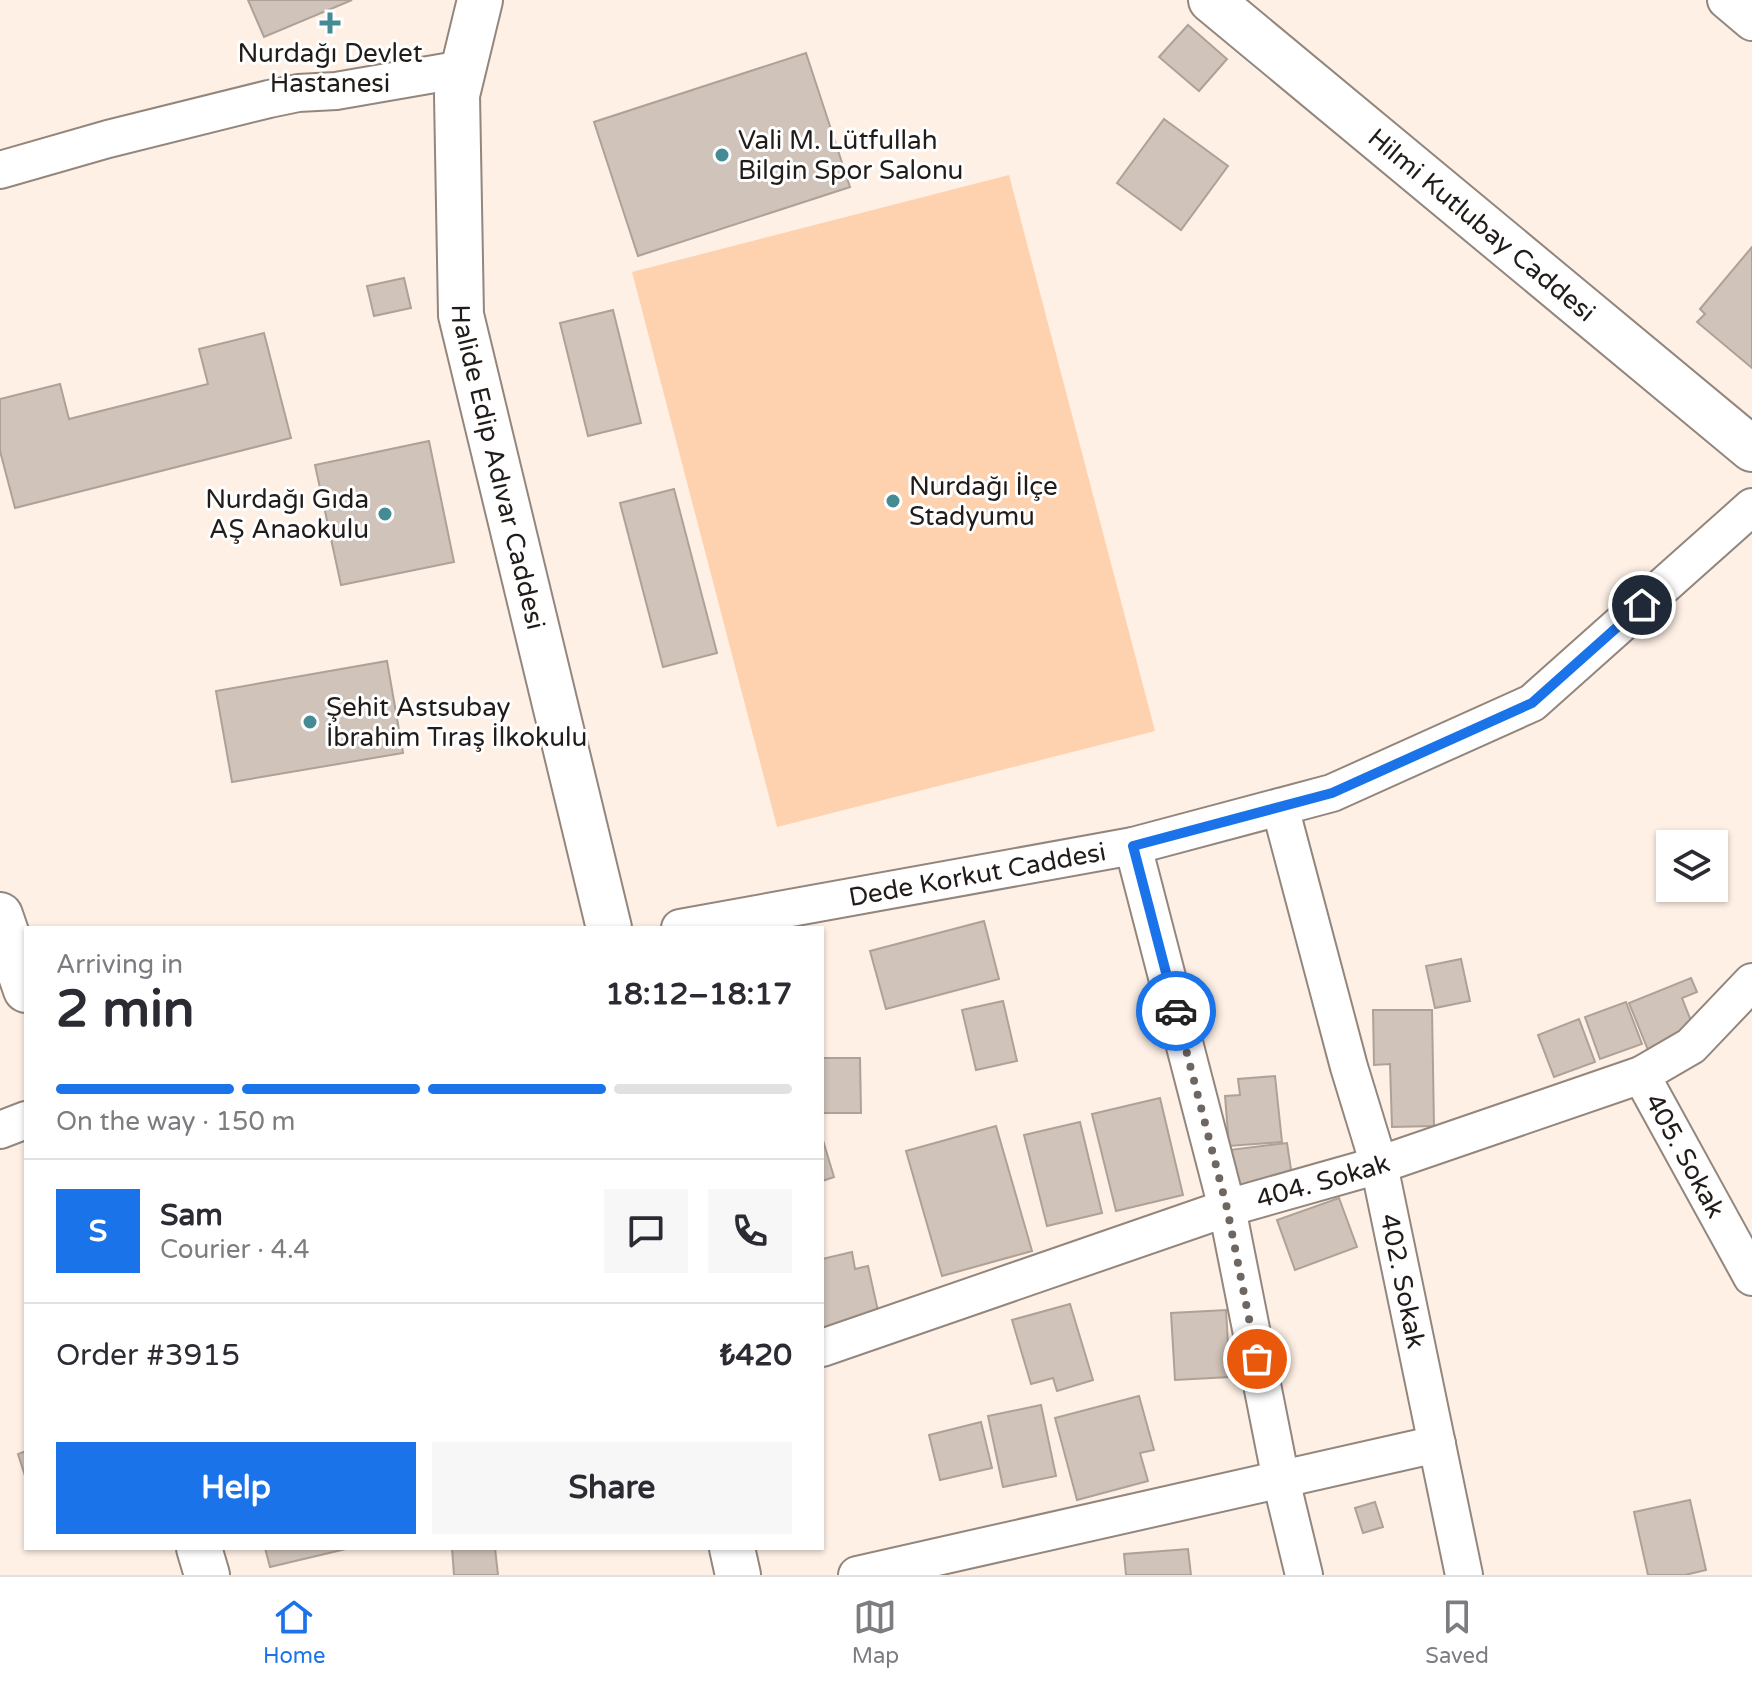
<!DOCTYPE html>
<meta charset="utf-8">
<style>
body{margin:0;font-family:"Varela Round",sans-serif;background:#f7f7f7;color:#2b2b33;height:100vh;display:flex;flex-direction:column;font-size:30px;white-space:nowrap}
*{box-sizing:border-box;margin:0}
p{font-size:26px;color:#7c7c81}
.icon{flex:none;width:44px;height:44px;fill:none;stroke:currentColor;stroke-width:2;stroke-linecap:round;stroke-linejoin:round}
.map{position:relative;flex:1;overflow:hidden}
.panel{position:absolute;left:24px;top:926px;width:800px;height:624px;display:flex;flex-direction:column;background:#fff;border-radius:0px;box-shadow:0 2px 6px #0004}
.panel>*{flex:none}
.controls{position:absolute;left:1656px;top:830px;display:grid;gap:16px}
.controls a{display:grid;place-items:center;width:72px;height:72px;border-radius:0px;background:#fff;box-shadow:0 2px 6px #0004;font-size:40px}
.pin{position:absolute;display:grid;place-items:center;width:68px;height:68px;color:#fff;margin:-34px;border:4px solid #fff;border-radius:50%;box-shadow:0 2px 8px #0007}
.courier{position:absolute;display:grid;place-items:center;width:80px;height:80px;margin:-40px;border:6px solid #1a73e8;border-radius:50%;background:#fff;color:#222;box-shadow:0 2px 10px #0007}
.headline em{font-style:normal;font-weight:800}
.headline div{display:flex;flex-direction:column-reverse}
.headline{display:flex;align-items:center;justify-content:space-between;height:136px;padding:0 32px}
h1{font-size:52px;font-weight:800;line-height:60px}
.bar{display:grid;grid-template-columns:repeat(4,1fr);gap:12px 8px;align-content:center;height:96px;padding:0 32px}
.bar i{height:10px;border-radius:6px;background:#e1e1e2}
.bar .current{background:#1a73e8}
.bar p{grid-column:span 4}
.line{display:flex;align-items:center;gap:20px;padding:0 32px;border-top:2px solid #e1e1e2}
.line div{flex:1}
.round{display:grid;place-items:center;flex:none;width:84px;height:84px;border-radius:0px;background:#f7f7f7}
.primary-button{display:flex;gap:16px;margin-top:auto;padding:16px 32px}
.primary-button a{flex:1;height:92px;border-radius:0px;background:#1a73e8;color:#fff;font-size:32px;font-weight:800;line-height:92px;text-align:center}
.primary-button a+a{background:#f7f7f7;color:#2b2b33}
.dock{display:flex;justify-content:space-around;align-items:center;height:112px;border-top:2px solid #e1e1e2;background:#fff;font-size:22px;color:#7c7c81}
.dock a{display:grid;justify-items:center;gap:4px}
.dock .current{color:#1a73e8}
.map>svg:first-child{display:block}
.green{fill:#fed1af}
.building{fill:#d0c3b9;stroke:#aea197;stroke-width:2}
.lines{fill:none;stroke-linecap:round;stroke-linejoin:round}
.street-casing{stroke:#93867d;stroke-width:40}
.secondary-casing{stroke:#93867d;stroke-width:48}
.street{stroke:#fff;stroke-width:36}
.secondary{stroke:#fff;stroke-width:44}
.done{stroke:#6e6660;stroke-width:8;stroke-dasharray:0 14.4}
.route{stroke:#1a73e8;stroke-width:10}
.poi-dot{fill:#458b96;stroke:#fff;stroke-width:3}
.labels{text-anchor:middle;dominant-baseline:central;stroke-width:6;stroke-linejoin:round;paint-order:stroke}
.poi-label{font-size:26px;fill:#211c19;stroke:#fff;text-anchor:start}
.street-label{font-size:26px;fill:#211c19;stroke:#fff}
</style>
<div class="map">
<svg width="1752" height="1575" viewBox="0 0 1752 1575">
<rect width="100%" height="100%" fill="#fef0e5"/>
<polygon class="green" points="1009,175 1155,731 777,827 632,272"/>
<g class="building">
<polygon points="248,0 352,0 264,37"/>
<polygon points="1188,25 1227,59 1199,91 1159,57"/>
<polygon points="806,53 850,187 638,256 594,122"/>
<polygon points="1164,119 1228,166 1181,230 1117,183"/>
<polygon points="1752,247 1752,368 1697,322 1705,314 1700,309"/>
<polygon points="404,278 411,308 374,316 367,286"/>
<polygon points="613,310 641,423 588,436 560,323"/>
<polygon points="264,333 291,438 15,508 0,451 0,399 60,384 69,419 208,384 199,349"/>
<polygon points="429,441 454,562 341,585 315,465"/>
<polygon points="674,489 717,653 663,667 620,503"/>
<polygon points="387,661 403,753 232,782 216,691"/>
<polygon points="984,921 999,979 886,1009 870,951"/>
<polygon points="1461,959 1470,1001 1435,1008 1426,966"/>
<polygon points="1691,978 1697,992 1682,998 1695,1031 1648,1050 1629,1003"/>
<polygon points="1003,1001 1017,1061 976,1070 962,1010"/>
<polygon points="1626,1002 1642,1044 1600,1059 1585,1017"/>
<polygon points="1373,1010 1432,1010 1434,1126 1392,1127 1390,1064 1374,1065"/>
<polygon points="1579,1019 1595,1062 1554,1077 1538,1035"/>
<polygon points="822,1058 860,1058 861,1113 822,1113"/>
<polygon points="1275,1076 1282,1142 1229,1146 1225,1096 1240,1095 1238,1079"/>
<polygon points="1160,1098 1183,1195 1116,1211 1092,1114"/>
<polygon points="1080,1122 1102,1213 1047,1226 1024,1135"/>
<polygon points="996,1126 1032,1251 942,1276 906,1151"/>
<polygon points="822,1137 834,1177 822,1181"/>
<polygon points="1287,1143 1293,1183 1235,1191 1229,1150"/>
<polygon points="1339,1198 1357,1247 1295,1270 1277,1220"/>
<polygon points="852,1252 855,1269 868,1266 880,1320 822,1333 822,1259"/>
<polygon points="1070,1304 1093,1380 1057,1391 1053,1378 1031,1384 1012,1320"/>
<polygon points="1226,1310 1230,1377 1175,1380 1171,1313"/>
<polygon points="1139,1396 1154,1450 1140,1453 1148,1481 1077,1500 1055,1418"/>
<polygon points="1041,1405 1056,1476 1003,1487 988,1416"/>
<polygon points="981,1422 992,1468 940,1480 929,1435"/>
<polygon points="26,1451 26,1479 18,1454"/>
<polygon points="1690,1500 1706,1570 1685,1575 1648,1575 1634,1512"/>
<polygon points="1375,1502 1383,1527 1363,1533 1355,1508"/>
<polygon points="265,1548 350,1548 270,1567"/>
<polygon points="452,1548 495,1548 498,1575 454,1575"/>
<polygon points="1188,1549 1191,1575 1126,1575 1124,1554"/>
</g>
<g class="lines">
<g class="street-casing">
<g id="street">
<polyline points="1726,0 1752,22"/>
<polyline points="0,170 108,139 269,99 298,93 336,91 463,69"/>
<path id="s1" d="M1280,807L1349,1067L1379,1165L1464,1575"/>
<polyline points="1133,846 1227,1208 1281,1480 1304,1575"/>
<path id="s2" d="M680,928L1133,846L1332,793L1532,703L1752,507"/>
<path id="s3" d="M1641,1075L1752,1277"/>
<polyline points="0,1130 26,1120"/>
<path id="s4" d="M822,1348L1227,1208L1379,1165L1641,1075L1691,1046L1752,982"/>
<polyline points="857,1575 1437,1444"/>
</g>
</g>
<g class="secondary-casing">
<g id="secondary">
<path id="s5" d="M480,0L457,95L461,315L609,928"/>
<path id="s6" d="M1211,0L1752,449"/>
<polyline points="0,915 26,990"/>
<polyline points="199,1548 207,1575"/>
<polyline points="732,1548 738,1575"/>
</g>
</g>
<use href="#street" class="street"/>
<use href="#secondary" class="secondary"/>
</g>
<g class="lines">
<polyline class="done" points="1176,1011 1227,1208 1257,1359"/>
<polyline class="route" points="1176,1011 1133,846 1332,793 1532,703 1642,605"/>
</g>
<g class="poi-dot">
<path d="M326 11h8v8h8v8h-8v8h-8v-8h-8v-8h8z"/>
<circle cx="722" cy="155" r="8"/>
<circle cx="893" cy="501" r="8"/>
<circle cx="385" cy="514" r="8"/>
<circle cx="310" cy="722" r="8"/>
</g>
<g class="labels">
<g class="poi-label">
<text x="330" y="53" text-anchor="middle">Nurdağı Devlet<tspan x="330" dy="30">Hastanesi</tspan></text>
<text x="738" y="140">Vali M. Lütfullah<tspan x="738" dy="30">Bilgin Spor Salonu</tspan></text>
<text x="909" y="486">Nurdağı İlçe<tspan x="909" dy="30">Stadyumu</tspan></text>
<text x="369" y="499" text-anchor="end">Nurdağı Gıda<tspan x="369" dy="30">AŞ Anaokulu</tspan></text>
<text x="326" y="707">Şehit Astsubay<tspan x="326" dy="30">İbrahim Tıraş İlkokulu</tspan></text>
</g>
<g class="street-label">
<text stroke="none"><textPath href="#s6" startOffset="352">Hilmi Kutlubay Caddesi</textPath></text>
<text stroke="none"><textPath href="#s5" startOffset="474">Halide Edip Adıvar Caddesi</textPath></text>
<text stroke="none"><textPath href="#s2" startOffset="302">Dede Korkut Caddesi</textPath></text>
<text stroke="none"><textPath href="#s3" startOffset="92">405. Sokak</textPath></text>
<text stroke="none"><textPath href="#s4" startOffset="528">404. Sokak</textPath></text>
<text stroke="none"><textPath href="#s1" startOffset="490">402. Sokak</textPath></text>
</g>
</g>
</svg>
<div class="controls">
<a><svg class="icon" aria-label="layers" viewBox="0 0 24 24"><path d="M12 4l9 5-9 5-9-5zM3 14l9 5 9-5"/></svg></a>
</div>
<div class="pin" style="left:1257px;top:1359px;background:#ea580c"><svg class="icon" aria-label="bag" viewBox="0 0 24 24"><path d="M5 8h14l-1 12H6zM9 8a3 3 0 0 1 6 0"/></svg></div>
<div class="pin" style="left:1642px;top:605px;background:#1f2937"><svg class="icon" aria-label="home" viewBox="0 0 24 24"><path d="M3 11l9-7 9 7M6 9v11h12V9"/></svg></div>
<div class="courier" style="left:1176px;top:1011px"><svg class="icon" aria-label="car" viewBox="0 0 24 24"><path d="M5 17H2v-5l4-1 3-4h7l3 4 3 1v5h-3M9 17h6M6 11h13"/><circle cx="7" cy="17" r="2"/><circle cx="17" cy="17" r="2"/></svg></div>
<section class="panel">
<div class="headline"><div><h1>2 min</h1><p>Arriving in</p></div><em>18:12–18:17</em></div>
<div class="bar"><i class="current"></i><i class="current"></i><i class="current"></i><i></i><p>On the way · 150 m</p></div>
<div class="line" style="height:144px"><b class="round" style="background:#1a73e8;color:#fff">S</b><div><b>Sam</b><p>Courier · 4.4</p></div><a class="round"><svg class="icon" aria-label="chat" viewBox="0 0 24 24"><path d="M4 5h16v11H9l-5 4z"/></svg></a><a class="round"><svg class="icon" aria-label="phone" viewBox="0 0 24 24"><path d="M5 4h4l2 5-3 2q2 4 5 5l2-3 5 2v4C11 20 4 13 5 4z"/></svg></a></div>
<div class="line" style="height:104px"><div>Order #3915</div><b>₺420</b></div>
<div class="primary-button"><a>Help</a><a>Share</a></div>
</section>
</div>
<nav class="dock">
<a class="current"><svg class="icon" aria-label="home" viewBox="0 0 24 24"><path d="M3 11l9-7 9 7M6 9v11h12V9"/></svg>Home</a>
<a><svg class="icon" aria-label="map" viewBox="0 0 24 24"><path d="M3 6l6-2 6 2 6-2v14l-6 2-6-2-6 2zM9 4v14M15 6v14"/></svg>Map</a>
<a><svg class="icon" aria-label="saved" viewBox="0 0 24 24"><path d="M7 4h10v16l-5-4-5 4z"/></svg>Saved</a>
</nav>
